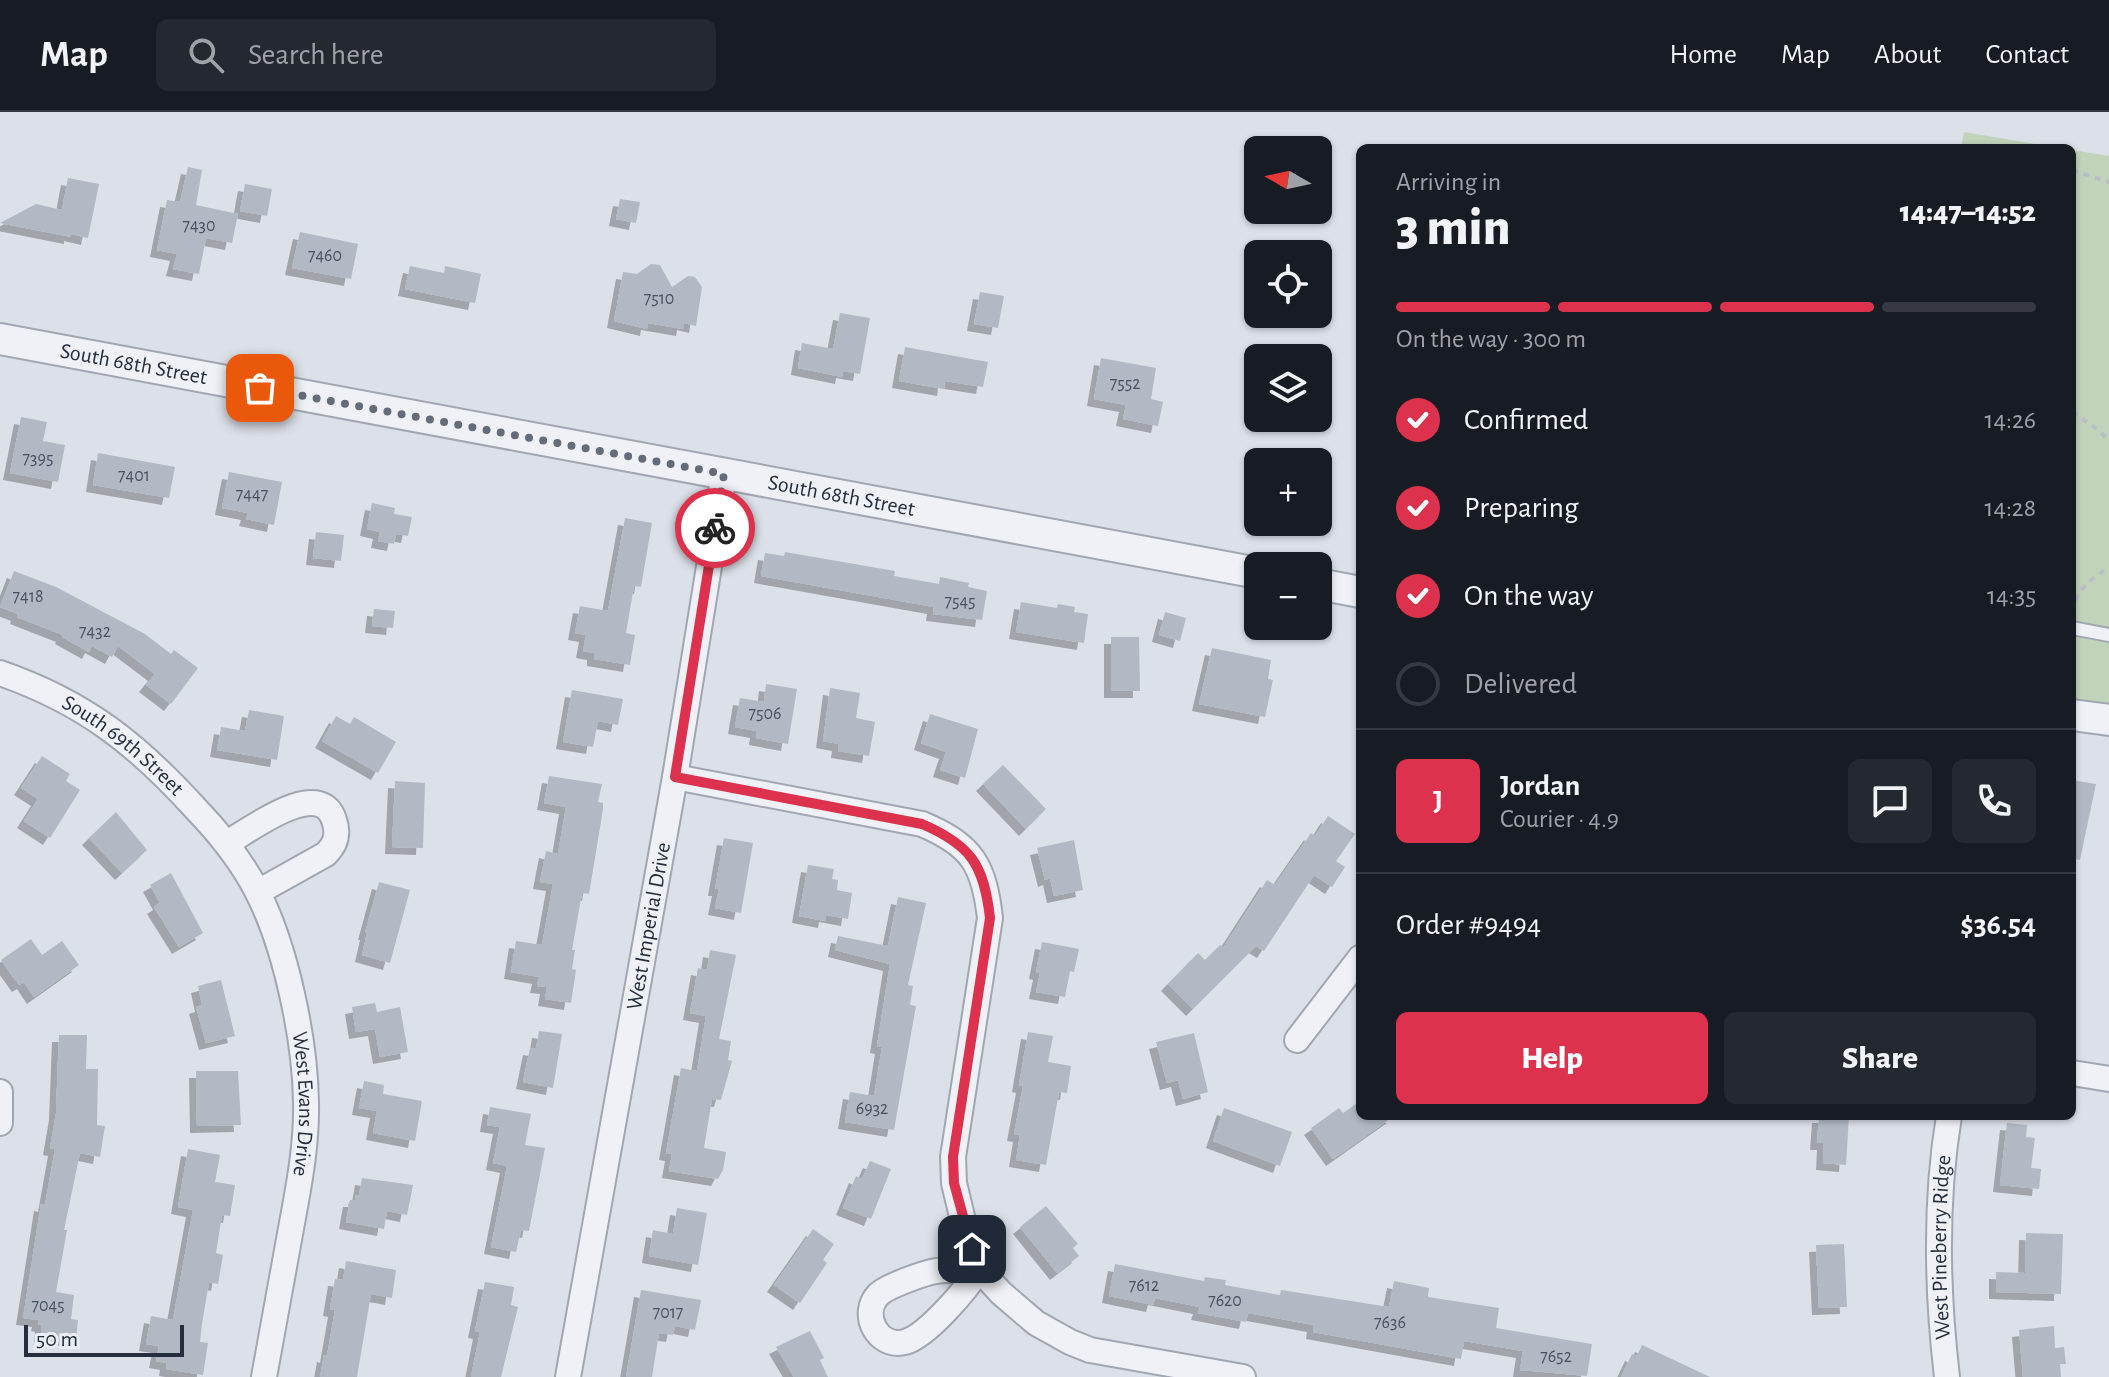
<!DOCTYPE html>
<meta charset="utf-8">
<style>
body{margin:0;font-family:"Alegreya Sans",sans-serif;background:#242831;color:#f1f3f6;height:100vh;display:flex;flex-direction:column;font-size:30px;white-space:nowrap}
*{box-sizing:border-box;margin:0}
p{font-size:26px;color:#9ea1a6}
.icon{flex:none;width:44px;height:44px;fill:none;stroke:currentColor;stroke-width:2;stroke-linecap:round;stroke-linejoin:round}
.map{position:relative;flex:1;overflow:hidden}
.drawer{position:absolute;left:1356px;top:32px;width:720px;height:976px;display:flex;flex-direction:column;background:#171b24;border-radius:12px;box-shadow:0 2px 6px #0004}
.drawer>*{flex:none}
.needle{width:52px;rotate:279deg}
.buttons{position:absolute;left:1244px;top:24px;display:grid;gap:16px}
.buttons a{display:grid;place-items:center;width:88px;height:88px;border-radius:12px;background:#171b24;box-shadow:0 2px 6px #0004;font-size:40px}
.scale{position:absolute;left:24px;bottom:20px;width:160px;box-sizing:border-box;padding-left:8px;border:4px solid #242e3f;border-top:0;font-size:22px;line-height:28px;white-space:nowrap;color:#242e3f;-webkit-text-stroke:6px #ebeff5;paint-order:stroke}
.pin{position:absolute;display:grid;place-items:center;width:68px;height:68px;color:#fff;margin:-34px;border-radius:16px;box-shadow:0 4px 12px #0006}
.courier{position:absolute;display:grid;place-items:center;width:80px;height:80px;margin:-40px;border:6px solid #dc324d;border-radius:50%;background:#fff;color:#222;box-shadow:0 2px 10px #0007}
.head em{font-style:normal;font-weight:800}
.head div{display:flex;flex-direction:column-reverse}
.head{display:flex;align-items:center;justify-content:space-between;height:136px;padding:0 40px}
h1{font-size:52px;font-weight:800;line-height:60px}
.bar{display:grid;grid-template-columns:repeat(4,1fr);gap:12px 8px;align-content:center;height:96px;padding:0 40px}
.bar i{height:10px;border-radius:6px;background:#363941}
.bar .selected{background:#dc324d}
.bar p{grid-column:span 4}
.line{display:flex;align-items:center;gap:20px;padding:0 40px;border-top:2px solid #363941}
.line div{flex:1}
.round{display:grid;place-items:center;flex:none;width:84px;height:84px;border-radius:12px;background:#242831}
ol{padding:0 40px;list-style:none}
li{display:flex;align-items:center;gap:24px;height:88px}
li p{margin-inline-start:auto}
li .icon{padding:8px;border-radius:50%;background:#dc324d;color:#fff;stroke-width:4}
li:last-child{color:#9ea1a6}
li i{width:44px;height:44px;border:4px solid #363941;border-radius:50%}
.button{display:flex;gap:16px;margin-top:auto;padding:16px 40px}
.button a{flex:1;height:92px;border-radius:12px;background:#dc324d;color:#fff;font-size:32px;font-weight:800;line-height:92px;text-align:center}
.button a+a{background:#242831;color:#f1f3f6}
header{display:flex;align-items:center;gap:48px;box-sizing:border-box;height:112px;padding:0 40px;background:#171b24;border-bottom:2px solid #363941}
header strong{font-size:38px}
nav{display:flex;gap:44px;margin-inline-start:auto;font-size:28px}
.search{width:560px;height:72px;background:#242831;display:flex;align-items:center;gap:20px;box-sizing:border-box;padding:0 28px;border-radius:12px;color:#9ea1a6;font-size:30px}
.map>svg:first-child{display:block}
.green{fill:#c2d3bc}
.building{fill:#b2b9c5;filter:url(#shadow)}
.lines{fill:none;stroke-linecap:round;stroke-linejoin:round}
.service-casing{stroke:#a1a7b2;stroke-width:16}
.minor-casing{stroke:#a1a7b2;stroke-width:28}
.tertiary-casing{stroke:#a1a7b2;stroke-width:34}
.path{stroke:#babec6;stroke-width:4;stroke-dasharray:6 6;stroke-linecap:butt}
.service{stroke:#eff1f6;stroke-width:12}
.minor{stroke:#eff1f6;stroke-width:24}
.tertiary{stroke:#eff1f6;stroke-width:30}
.done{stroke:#646c7a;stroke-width:8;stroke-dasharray:0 14.4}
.route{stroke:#dc324d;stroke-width:10}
.labels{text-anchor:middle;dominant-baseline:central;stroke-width:8;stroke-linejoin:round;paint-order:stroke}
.number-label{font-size:18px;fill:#485160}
.street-label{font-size:22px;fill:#242e3f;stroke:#ebeff5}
</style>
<header>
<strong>Map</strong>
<div class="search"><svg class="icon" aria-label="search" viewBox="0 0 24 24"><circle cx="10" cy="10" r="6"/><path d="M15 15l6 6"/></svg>Search here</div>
<nav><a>Home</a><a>Map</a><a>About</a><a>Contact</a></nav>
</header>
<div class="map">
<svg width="2109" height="1265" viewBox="0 0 2109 1265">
<defs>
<filter id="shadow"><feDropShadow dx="-7" dy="7" stdDeviation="0" flood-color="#0004"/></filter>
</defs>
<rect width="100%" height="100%" fill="#dce0e8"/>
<g class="green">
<polygon points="1964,20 2059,36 1961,36"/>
<polygon points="2072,38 2109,44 2109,593 2072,587"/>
</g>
<g class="building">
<polygon points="188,55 202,58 196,93 238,102 232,131 206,126 199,162 173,157 177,142 157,138 167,88 180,90"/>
<polygon points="68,66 99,72 88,126 71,122 71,125 0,111 36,92 62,98"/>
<polygon points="245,72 272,77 267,104 240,99"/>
<polygon points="620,87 640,90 636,111 616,107"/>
<polygon points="300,120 358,132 351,167 292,156"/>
<polygon points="651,152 660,153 672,175 688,164 695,165 702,175 696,214 684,211 683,217 648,211 647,217 614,209 623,160 637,162"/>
<polygon points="410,154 444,161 445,154 481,162 475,191 405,177"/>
<polygon points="980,180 1004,184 998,216 974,212"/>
<polygon points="840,201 870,206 860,262 843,259 842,265 798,256 802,231 833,237"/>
<polygon points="905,235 988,250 983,275 945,269 944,277 899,269"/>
<polygon points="1101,246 1156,256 1151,287 1163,290 1158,314 1123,307 1126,293 1094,287"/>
<polygon points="21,305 47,310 43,329 65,333 58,370 10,361"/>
<polygon points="98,341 175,355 169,386 93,373"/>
<polygon points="229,360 282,370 274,413 246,407 248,401 222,396"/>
<polygon points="372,391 395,396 394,402 412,405 408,424 396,422 394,432 378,429 380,420 367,417"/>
<polygon points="625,406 652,411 641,475 634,474 626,521 635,523 630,553 594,547 594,541 583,539 586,523 575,521 580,494 608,499"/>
<polygon points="316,420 344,423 341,449 313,446"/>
<polygon points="785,440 895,459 894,464 939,472 940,465 969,471 968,475 987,479 982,508 933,502 934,495 761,464 765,441 784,444"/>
<polygon points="14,459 56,475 145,522 171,542 174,538 198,556 171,592 146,573 155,562 118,534 112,545 92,534 89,540 62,525 63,523 17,505 18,502 0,495"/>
<polygon points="1021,490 1057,496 1058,492 1075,495 1074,500 1088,502 1084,531 1016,520"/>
<polygon points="374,497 395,499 393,516 372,514"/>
<polygon points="1165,500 1186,506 1180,529 1159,523"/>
<polygon points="1111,525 1139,525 1140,579 1111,579"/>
<polygon points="1212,536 1271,548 1268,567 1273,568 1265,605 1199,592"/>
<polygon points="766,572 797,577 788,632 756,626 757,619 735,615 740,586 764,590"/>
<polygon points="830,576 860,581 856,606 875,610 869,644 838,639 839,632 823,629"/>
<polygon points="572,578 623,587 618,613 598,609 593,635 563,630"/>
<polygon points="249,598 284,604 277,648 217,638 221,615 245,619"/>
<polygon points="930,602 978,617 965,666 940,658 946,640 921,631"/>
<polygon points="336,604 350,612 354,605 396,630 378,661 322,629"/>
<polygon points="42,644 70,662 66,669 80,678 50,726 24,709 38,687 21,676"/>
<polygon points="1003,653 1046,697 1026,717 983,672"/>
<polygon points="549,664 602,672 598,690 603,691 603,697 594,752 589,782 582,781 572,838 575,838 572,857 576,858 571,891 545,887 547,875 537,874 539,865 511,860 516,829 542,833 553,772 540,770 546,739 558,742 566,695 544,691"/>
<polygon points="2072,668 2096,672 2080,748 2072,747"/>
<polygon points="395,669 425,671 423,736 392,735"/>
<polygon points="116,700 147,738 122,761 89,726"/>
<polygon points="1328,704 1355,722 1336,749 1345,755 1332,775 1314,763 1264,839 1256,834 1193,897 1168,872 1198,841 1205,848 1220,833 1223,836 1267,768 1275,773 1311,721 1315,724"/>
<polygon points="724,726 753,731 741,801 715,796 719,777 715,777"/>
<polygon points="1074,728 1083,778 1054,784 1050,766 1045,768 1037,736"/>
<polygon points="808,753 834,757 832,767 838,768 837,778 852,781 848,807 826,803 825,809 799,804"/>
<polygon points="171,761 203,821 179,835 154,795 160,791 150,773"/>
<polygon points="379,770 410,778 390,851 362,843 367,821 365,821"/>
<polygon points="898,785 926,791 908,873 913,874 910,893 916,894 894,1018 845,1010 850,980 874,984 882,935 877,934 890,852 835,838 838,824 888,834"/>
<polygon points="31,827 42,843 62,829 79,853 34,885 24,870 19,873 1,848"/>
<polygon points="1042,830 1079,837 1074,860 1070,859 1065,885 1036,880 1040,861 1036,860"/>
<polygon points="710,838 736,843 719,927 731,929 728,948 732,949 721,988 712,987 704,1036 726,1040 723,1058 718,1067 669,1059 672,1042 666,1041 681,956 697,959 706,904 690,901 698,856 707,858"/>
<polygon points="221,868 235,924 206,931 196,895 202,893 198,874"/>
<polygon points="375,891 377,900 400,895 408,940 380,945 375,917 356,920 352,895"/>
<polygon points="539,919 562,922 553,976 523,970 530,936 536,937"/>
<polygon points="1028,920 1053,924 1048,950 1071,954 1067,981 1059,980 1046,1053 1016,1048 1020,1023 1014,1022 1023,974 1019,973"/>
<polygon points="1194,921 1208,980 1183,987 1178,968 1167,971 1156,930"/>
<polygon points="59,923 87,923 86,957 98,957 97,1013 105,1014 100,1045 80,1041 64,1118 67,1118 56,1180 74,1183 71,1207 78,1208 76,1228 41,1223 42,1213 38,1212 39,1208 23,1206 41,1092 45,1093 55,1037 50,1036 56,1001"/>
<polygon points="196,959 238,959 241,1013 197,1014"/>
<polygon points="364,969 384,973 383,982 422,989 415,1029 373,1021 377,999 359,996"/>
<polygon points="1360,989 1360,1004 1394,1004 1333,1047 1311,1016 1339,996 1343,1001"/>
<polygon points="490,995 531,1002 525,1033 545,1036 529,1119 521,1118 516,1140 491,1135 507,1054 493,1051 500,1015 487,1013"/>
<polygon points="1224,996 1292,1020 1280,1054 1213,1029"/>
<polygon points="1819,1004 1849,1004 1846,1053 1823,1051 1824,1031 1817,1031"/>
<polygon points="2007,1011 2027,1013 2026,1025 2035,1026 2031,1056 2041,1057 2039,1077 2000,1073"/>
<polygon points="188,1037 220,1043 215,1070 235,1073 230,1104 222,1103 216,1141 223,1143 218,1172 209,1170 202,1212 200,1230 208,1231 203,1263 166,1257 167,1251 156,1249 159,1234 146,1232 151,1204 173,1208 193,1098 178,1095"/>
<polygon points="870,1049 891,1057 871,1107 843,1096 856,1064 862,1067"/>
<polygon points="362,1066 413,1073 407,1103 387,1099 384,1117 346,1110 350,1088 355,1088 356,1083 359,1083"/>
<polygon points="1046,1094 1078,1132 1073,1136 1079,1144 1057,1161 1020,1115"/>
<polygon points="677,1096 707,1101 698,1153 649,1144 653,1118 673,1122"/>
<polygon points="813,1117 834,1132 823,1148 827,1151 800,1191 774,1173"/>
<polygon points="2026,1121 2063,1122 2061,1182 1996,1180 1996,1160 2025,1161"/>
<polygon points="1844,1132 1847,1195 1819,1196 1816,1133"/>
<polygon points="346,1149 396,1158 392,1186 371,1182 357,1265 320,1265 324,1243 327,1244 335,1198 330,1197 335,1167 343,1168"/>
<polygon points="1115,1152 1204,1169 1205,1165 1226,1168 1225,1173 1280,1183 1281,1178 1389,1195 1394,1169 1429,1176 1428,1185 1499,1196 1496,1216 1592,1232 1587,1264 1520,1258 1523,1239 1464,1229 1461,1247 1313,1220 1314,1213 1248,1201 1246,1210 1198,1201 1200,1195 1155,1186 1153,1193 1109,1184"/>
<polygon points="485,1170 514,1175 511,1193 518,1195 501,1265 471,1265 480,1220 475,1219"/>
<polygon points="641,1178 701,1188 695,1218 675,1214 673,1223 659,1221 652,1265 626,1265"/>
<polygon points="2054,1214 2055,1236 2064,1235 2066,1252 2060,1252 2061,1265 2023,1265 2019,1218"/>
<polygon points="810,1219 824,1246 820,1248 828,1265 794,1265 776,1235"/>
<polygon points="1642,1233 1710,1265 1621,1265 1632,1242 1637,1244"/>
</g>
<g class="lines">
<g class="service-casing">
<polyline id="service" points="2072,516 2109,523"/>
</g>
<g class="minor-casing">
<g id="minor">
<path id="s1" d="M0,561C84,590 137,632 196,697C220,722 241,748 257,779C286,835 305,927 306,990C307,1035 298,1078 290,1122C281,1170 273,1217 264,1265"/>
<path d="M675,665L922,712C972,733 984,753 990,806L953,1045L954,1071L965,1117L979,1157L1001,1181L1036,1211L1070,1230L1090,1238L1243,1265"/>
<path d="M227,731C250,718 320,664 334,708C339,722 336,732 326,742L258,780"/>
<polyline points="1297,928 1360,846"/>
<polyline points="2072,961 2109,967"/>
<polyline points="0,980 0,1011"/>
<path d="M979,1157C967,1177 927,1224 905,1230C878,1237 859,1202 879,1182C888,1174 924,1161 936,1159C950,1157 965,1158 979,1157Z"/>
<path id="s2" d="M568,1265L675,665L724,362"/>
<path id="s3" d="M1947,1265C1937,1180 1935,1089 1949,1004"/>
</g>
</g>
<g class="tertiary-casing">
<g id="tertiary">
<path id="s4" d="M0,227L1258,461"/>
<polyline points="1318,472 1360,480"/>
<polyline points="2072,603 2109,608"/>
</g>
</g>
<g class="path">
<polyline points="2072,58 2109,70"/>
<polyline points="2072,300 2099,318 2109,329"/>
<path d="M2073,500C2075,477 2092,467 2109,455"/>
</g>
<use href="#service" class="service"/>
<use href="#minor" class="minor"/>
<use href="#tertiary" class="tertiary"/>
</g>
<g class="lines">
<polyline class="done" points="260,276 724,362 715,416"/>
<path class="route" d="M715,416L675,665L922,712C971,733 984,753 990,806L953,1045L954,1071L972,1137"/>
</g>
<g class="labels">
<g class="number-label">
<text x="199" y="114">7430</text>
<text x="325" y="144">7460</text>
<text x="659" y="187">7510</text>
<text x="1125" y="272">7552</text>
<text x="38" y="347">7395</text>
<text x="134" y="364">7401</text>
<text x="252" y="383">7447</text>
<text x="28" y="485">7418</text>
<text x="960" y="490">7545</text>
<text x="95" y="520">7432</text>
<text x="765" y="602">7506</text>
<text x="872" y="997">6932</text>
<text x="1144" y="1174">7612</text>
<text x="1225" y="1189">7620</text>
<text x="48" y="1194">7045</text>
<text x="668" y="1201">7017</text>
<text x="1390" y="1211">7636</text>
<text x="1556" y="1245">7652</text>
</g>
<g class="street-label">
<text stroke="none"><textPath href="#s4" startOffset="136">South 68th Street</textPath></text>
<text stroke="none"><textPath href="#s4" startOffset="856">South 68th Street</textPath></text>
<text stroke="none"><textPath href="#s1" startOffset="144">South 69th Street</textPath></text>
<text stroke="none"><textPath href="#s2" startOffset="458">West Imperial Drive</textPath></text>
<text stroke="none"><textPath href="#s1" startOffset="564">West Evans Drive</textPath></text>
<text stroke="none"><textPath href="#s3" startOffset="130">West Pineberry Ridge</textPath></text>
</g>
</g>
</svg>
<div class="buttons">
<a><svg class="needle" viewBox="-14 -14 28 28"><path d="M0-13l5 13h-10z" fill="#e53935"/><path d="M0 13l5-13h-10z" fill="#9ea1a6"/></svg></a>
<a><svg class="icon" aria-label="locate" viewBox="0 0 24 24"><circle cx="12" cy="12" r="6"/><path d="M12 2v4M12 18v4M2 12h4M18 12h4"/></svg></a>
<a><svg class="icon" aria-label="layers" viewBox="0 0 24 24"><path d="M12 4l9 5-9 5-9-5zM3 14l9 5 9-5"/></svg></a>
<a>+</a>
<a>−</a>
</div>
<div class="scale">50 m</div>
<div class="pin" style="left:260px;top:276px;background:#ea580c"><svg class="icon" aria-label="bag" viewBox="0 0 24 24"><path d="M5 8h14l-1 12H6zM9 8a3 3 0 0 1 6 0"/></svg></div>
<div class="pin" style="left:972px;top:1137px;background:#1f2937"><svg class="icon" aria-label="home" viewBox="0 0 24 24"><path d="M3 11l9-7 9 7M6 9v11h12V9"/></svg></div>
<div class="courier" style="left:715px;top:416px"><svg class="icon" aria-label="bike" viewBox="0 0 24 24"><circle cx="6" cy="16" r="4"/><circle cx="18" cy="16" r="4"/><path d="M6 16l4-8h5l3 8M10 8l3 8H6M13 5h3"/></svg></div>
<section class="drawer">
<div class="head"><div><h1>3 min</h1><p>Arriving in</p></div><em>14:47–14:52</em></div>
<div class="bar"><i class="selected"></i><i class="selected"></i><i class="selected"></i><i></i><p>On the way · 300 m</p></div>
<ol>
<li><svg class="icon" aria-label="check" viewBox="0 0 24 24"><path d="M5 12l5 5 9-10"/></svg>Confirmed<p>14:26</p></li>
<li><svg class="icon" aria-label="check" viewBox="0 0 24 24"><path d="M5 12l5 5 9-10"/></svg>Preparing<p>14:28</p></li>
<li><svg class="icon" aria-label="check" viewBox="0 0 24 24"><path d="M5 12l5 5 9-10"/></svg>On the way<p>14:35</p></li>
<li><i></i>Delivered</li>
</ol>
<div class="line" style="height:144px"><b class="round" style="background:#dc324d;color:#fff">J</b><div><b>Jordan</b><p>Courier · 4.9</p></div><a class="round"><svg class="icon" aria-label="chat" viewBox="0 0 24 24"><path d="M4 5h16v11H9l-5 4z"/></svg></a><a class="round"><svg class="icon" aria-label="phone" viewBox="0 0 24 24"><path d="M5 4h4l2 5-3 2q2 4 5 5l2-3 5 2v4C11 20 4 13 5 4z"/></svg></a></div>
<div class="line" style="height:104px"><div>Order #9494</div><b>$36.54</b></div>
<div class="button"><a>Help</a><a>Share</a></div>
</section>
</div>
